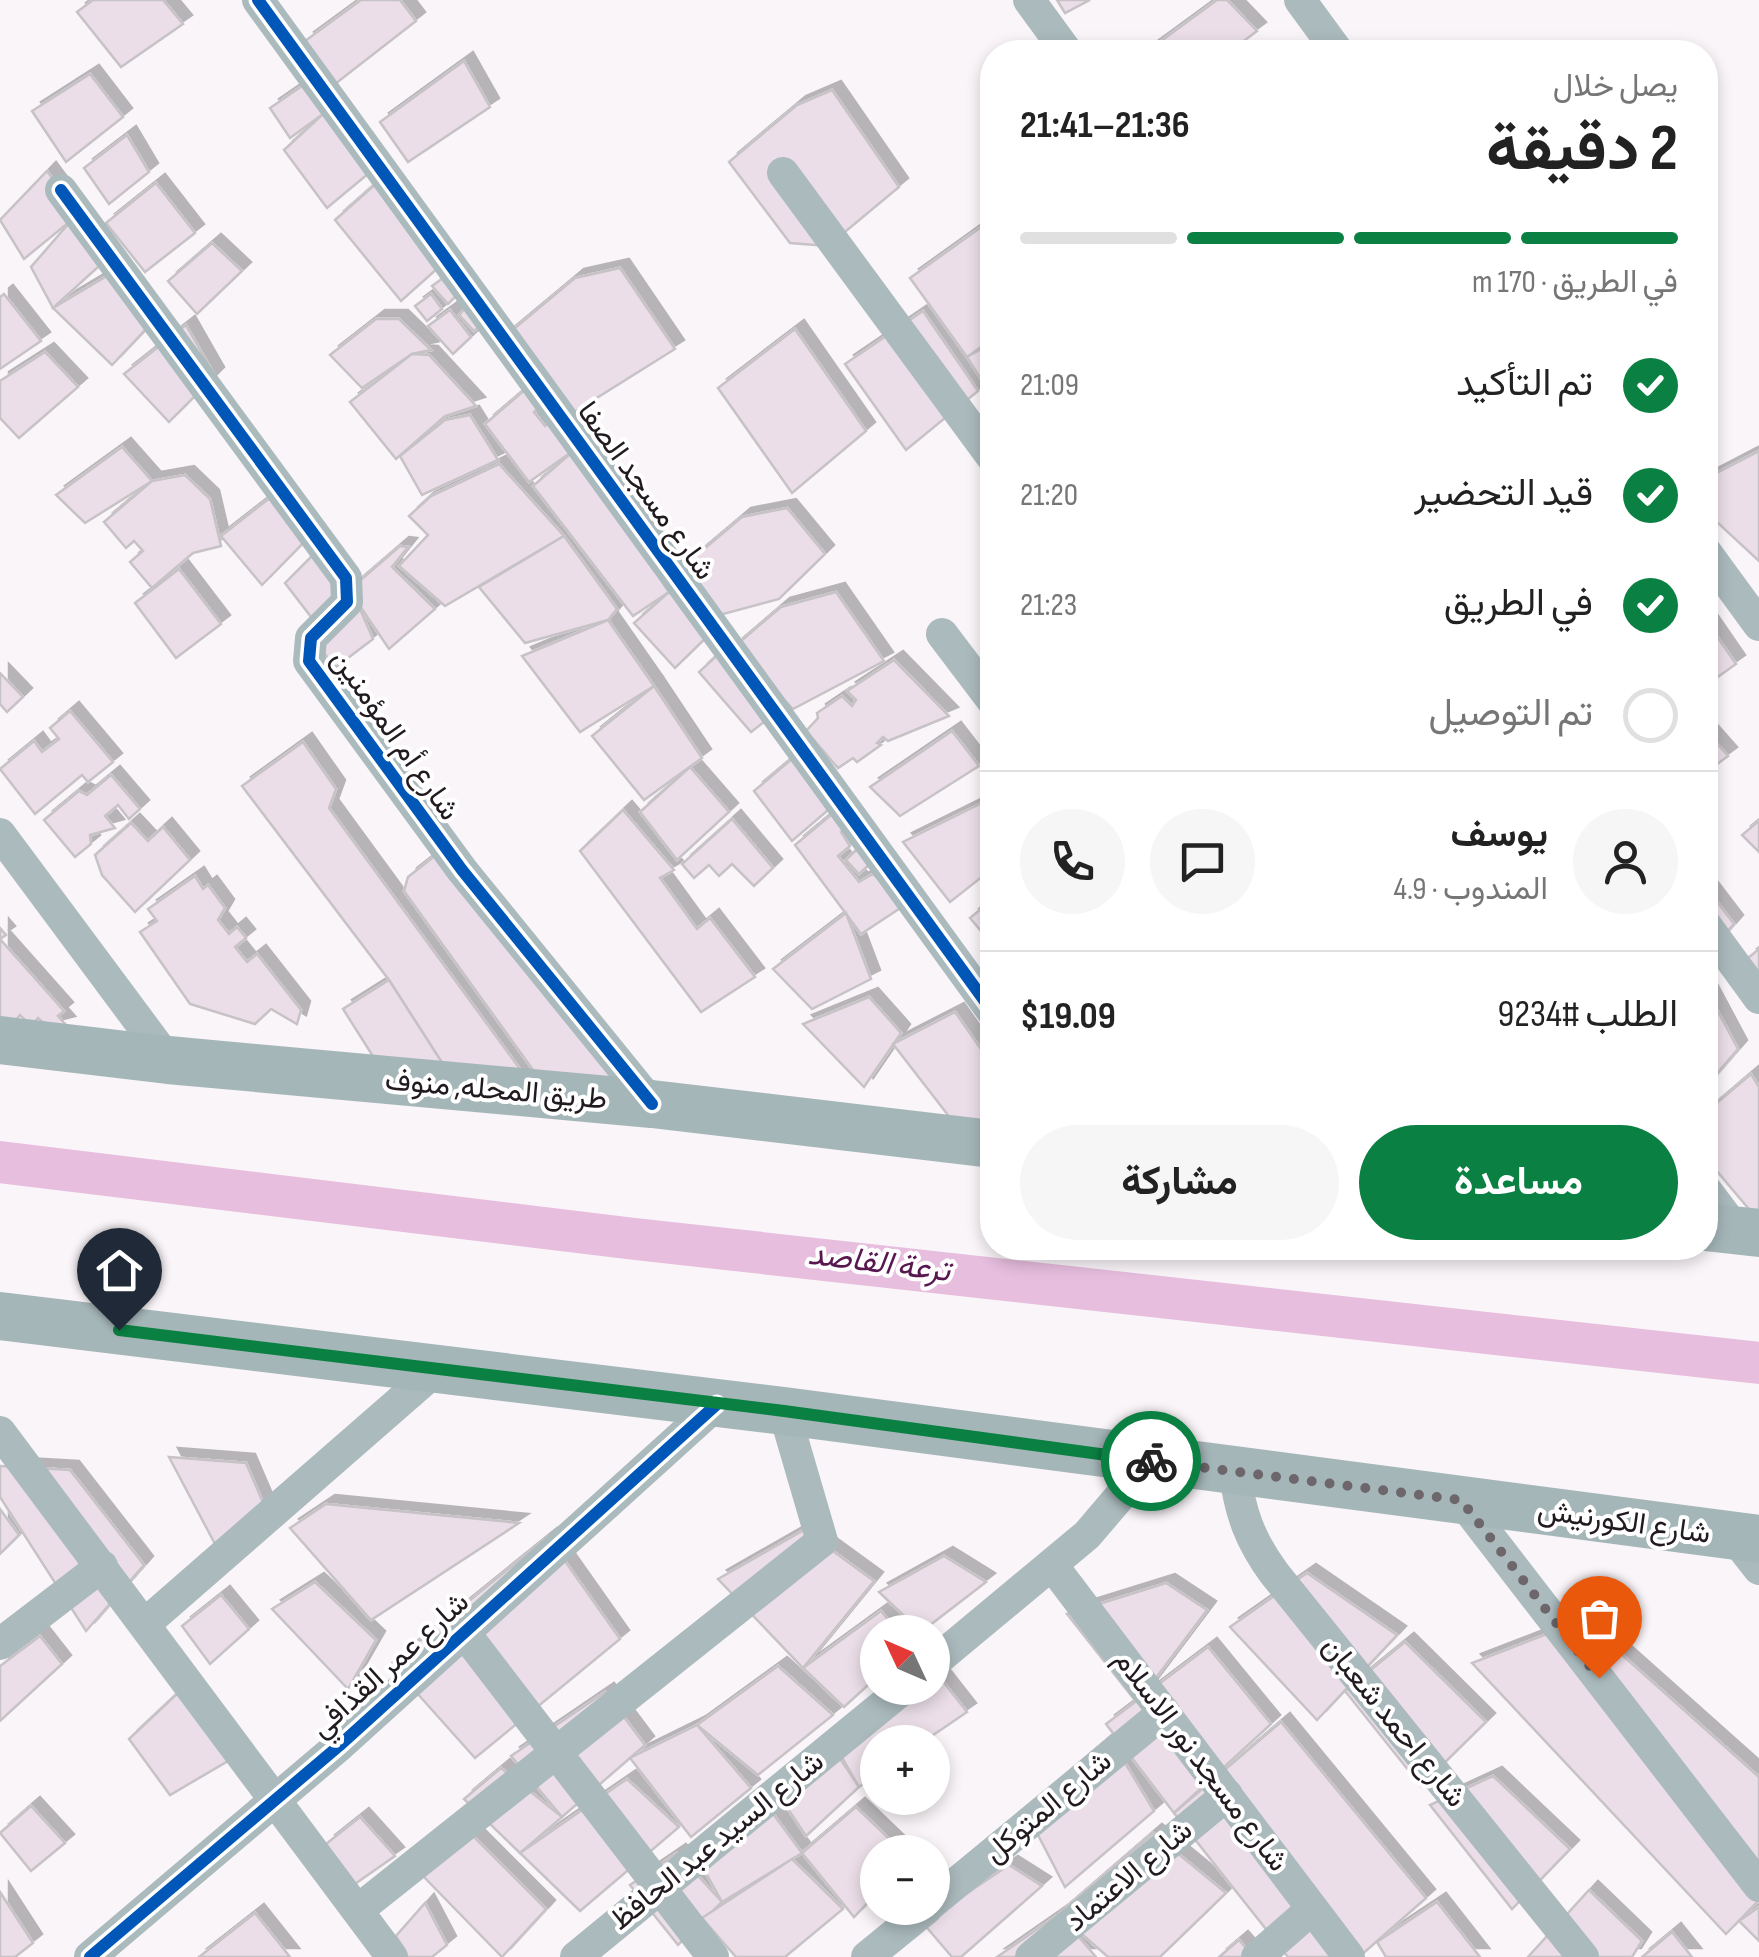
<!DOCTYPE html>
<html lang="ar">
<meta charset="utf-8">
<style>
body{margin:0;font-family:"Sofia Sans Condensed",Vazirmatn,sans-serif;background:#f6f6f6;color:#222;direction:rtl;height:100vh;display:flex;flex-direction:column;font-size:38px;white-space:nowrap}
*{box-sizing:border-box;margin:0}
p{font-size:32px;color:#767676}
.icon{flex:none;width:55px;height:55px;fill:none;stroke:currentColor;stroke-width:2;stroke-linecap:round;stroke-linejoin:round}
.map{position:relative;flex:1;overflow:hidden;direction:ltr}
.sheet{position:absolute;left:980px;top:40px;width:738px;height:1220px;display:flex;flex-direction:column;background:#fff;border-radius:40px;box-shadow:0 5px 15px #0003;direction:rtl}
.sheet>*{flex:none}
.needle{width:65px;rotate:314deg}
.controls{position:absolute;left:860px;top:1615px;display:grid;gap:20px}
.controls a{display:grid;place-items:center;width:90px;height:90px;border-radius:50%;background:#fff;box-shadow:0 5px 15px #0003;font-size:50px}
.pin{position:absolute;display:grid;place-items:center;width:85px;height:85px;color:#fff;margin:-102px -42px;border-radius:50% 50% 50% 0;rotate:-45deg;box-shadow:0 0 10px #0007}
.pin .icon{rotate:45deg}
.courier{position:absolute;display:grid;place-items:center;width:100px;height:100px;margin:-50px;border:8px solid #0b8043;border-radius:50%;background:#fff;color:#222;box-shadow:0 2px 12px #0007}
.headline em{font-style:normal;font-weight:700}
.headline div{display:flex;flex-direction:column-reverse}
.headline{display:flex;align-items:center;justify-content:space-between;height:170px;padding:0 40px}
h1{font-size:65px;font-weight:700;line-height:75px}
.bar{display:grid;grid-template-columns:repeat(4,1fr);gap:15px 10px;align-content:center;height:120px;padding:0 40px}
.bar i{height:12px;border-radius:8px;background:#e0e0e0}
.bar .current{background:#0b8043}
.bar p{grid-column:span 4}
.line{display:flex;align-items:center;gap:25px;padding:0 40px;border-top:2px solid #e0e0e0}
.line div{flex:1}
.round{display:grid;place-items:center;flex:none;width:105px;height:105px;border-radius:52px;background:#f6f6f6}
ol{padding:0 40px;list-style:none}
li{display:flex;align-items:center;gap:30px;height:110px}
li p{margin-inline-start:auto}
li .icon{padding:10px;border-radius:50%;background:#0b8043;color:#fff;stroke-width:4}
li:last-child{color:#767676}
li i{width:55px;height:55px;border:5px solid #e0e0e0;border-radius:50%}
.primary-button{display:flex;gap:20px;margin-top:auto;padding:20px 40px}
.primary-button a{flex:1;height:115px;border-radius:60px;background:#0b8043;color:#fff;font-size:40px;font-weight:700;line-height:115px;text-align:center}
.primary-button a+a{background:#f6f6f6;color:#222}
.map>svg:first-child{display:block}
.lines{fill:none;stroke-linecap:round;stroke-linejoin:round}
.canal{stroke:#e7bede;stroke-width:42}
.building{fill:#ebdee8;stroke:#c7c2c6;stroke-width:2.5;filter:url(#shadow)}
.street{stroke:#abbabd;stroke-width:32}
.secondary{stroke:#a5b6b9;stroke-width:48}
.cycleway-casing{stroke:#fff;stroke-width:19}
.cycleway{stroke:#0057b8;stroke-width:12}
.done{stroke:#6d676c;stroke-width:10;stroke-dasharray:0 18}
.route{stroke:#0b8043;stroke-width:12}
.labels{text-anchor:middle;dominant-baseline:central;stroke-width:8;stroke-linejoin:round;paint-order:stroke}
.street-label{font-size:30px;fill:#211b20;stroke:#fff}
.water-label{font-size:32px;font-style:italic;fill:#58174f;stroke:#fff}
</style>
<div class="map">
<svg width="1759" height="1957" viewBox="0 0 1759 1957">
<defs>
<filter id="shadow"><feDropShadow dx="9" dy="-9" stdDeviation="0" flood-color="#0004"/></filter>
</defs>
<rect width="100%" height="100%" fill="#faf5f9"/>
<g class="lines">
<polyline class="canal" points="0,1162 635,1239 1759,1363"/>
</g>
<g class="building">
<polygon points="93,0 163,0 183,24 121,67 77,12"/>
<polygon points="361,0 400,0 416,21 335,84 305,41"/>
<polygon points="1057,0 1090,0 1065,13"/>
<polygon points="1217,0 1227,0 1257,31 1229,52 1146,52"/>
<polygon points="464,61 490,107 408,162 380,122"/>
<polygon points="90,74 123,117 66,162 32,111"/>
<polygon points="302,86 323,114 290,138 270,108"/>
<polygon points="832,90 899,187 828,246 790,243 729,162 797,105"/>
<polygon points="323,114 369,173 327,208 284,150"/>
<polygon points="127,135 149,172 109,204 84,168"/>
<polygon points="47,171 79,214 24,259 0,220"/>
<polygon points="378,182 439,267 401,301 335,220"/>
<polygon points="156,183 195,233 145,272 106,223"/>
<polygon points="70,222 110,256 53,308 31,267"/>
<polygon points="992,225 992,339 967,357 910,278 980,228"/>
<polygon points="212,243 242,271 197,314 168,281"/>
<polygon points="620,268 675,349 563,419 497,343 575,278"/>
<polygon points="112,273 146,329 112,365 53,308"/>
<polygon points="450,273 462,290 448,304 432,286"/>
<polygon points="4,294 41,341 0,369 0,297"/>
<polygon points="431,294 442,309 427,321 415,306"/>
<polygon points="469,304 485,322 474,331 459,315"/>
<polygon points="450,310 471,337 453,354 428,326"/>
<polygon points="923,311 978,391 906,450 845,364"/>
<polygon points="376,319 399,319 431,350 412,354 362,388 330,355"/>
<polygon points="186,325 215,376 169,422 124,374"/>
<polygon points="795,329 866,431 792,493 718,388"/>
<polygon points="992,343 992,397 967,357"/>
<polygon points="45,352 78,387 19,438 0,418 0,381"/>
<polygon points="412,354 429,355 476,406 445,416 396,459 350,402"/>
<polygon points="527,388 541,405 534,412 545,426 554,418 577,448 529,482 485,424"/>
<polygon points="470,415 498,460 422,495 400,456 445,420"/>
<polygon points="122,447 152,481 85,523 56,495"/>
<polygon points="577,448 669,592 633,616 533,486"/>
<polygon points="1759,451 1759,561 1705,511 1705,479"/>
<polygon points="499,464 564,536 445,606 399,566 428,535 409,516 431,496"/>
<polygon points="185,475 210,499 221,546 193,553 152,588 130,562 143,551 134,541 126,548 104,522 152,481"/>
<polygon points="271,497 309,537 262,585 221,536"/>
<polygon points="787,508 825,554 779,599 701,620 679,570 742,517"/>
<polygon points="564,536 617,609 608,620 525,643 479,587"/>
<polygon points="400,546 408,547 392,567 435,609 389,649 349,590"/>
<polygon points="316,552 347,602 315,622 285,583"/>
<polygon points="179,569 221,624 176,658 135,603"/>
<polygon points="669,592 715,629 675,668 634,623"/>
<polygon points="836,592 884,661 793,709 734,647 781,607"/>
<polygon points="357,602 373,639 336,667 311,638"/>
<polygon points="1705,619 1736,664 1705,686"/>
<polygon points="608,620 654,686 580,732 522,656"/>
<polygon points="724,649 773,715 751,732 699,672"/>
<polygon points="894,660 949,716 888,741 883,737 877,743 881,745 857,762 853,758 838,768 806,731 818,718 817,713 842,696 852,706 856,700 847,691"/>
<polygon points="0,673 23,697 7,712 0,704"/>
<polygon points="654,686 702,758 644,800 592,736"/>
<polygon points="70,711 113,762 88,782 82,775 35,814 0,769 34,741 42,752 59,739 50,728"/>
<polygon points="1705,730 1728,756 1705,773"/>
<polygon points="952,731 979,766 900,816 870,787"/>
<polygon points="303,742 336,789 329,808 528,1080 448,1072 389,980 242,786"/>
<polygon points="799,753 834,805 792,841 754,791"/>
<polygon points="690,767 729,812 677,860 640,812"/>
<polygon points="111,775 140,809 129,819 118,805 105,816 115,828 90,835 91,844 75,857 44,820 79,791 87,795"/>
<polygon points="992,798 992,869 950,902 903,842"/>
<polygon points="838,809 850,824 841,832 850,846 838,856 859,882 873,874 908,903 861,934 795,845"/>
<polygon points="623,810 674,870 660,878 697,929 710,918 755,977 701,1012 580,851"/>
<polygon points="732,819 773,868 754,886 732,864 719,876 709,865 694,878 682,864"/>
<polygon points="1759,821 1759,852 1742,835"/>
<polygon points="131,823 148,841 163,827 190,860 135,912 102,875 95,855"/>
<polygon points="860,846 872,862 859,874 846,860"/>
<polygon points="436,855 626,1088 541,1081 404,891 408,877"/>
<polygon points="195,876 203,889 208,885 225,908 218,920 229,934 237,927 246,938 235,947 247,962 257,954 301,1010 297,1024 271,1009 255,1024 190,1004 140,932 157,921 148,909"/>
<polygon points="1705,886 1734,924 1705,956"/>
<polygon points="992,900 992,944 970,918"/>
<polygon points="846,913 871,979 812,1009 773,969"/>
<polygon points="0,928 6,935 0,939 64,1011 58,1016 66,1025 50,1029 38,1018 31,1026 20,1015 16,1020 0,1020"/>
<polygon points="1759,949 1759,972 1748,958"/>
<polygon points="389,980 448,1072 376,1061 343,1009"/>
<polygon points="1706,989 1738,1049 1705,1087 1705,990"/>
<polygon points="869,997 901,1033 864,1087 803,1024"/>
<polygon points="955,1012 992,1065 992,1172 893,1044"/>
<polygon points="1751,1074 1759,1087 1759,1221 1705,1157 1705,1113"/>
<polygon points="169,1457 246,1463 265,1507 215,1544"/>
<polygon points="0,1466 70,1470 144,1565 86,1631 0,1497"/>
<polygon points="326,1504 519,1523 371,1620 290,1528"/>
<polygon points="0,1509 19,1535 0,1554"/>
<polygon points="804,1530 874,1581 803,1668 718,1579"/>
<polygon points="548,1537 620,1639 475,1758 391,1664"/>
<polygon points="944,1556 986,1582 921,1632 879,1592"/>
<polygon points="1307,1573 1397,1635 1317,1720 1230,1627"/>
<polygon points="315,1582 376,1640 348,1689 272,1609"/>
<polygon points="1166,1583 1207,1610 1137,1703 1067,1614"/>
<polygon points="221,1595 249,1629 210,1664 182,1626"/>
<polygon points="881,1611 899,1632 878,1632 878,1676 844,1707 803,1668"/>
<polygon points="1583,1620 1759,1777 1759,1900 1726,1934 1472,1663"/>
<polygon points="40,1636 62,1664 0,1721 0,1666"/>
<polygon points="1405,1642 1486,1722 1421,1786 1345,1691"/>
<polygon points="1208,1647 1271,1724 1174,1813 1106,1724"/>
<polygon points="778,1666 833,1715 758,1775 697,1725"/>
<polygon points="938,1675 967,1712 923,1742 878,1742 878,1774 859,1787 839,1752 922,1688 932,1688"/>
<polygon points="179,1692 228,1761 170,1795 129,1739"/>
<polygon points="605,1692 645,1745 562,1817 511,1756"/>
<polygon points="1281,1722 1426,1898 1359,1957 1288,1957 1174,1813"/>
<polygon points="697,1725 751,1788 691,1837 630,1758"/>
<polygon points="1110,1738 1154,1811 1065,1887 1025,1810"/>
<polygon points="837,1754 859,1787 806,1836 780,1797"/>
<polygon points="501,1768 562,1817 520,1853 464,1799"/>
<polygon points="1493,1776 1570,1849 1512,1909 1430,1805"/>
<polygon points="627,1779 679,1827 580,1911 520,1853"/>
<polygon points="31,1806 65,1843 31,1871 0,1833"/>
<polygon points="856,1807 903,1852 878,1852 878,1892 854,1917 802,1853"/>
<polygon points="771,1811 802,1853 722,1902 701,1864"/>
<polygon points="360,1817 395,1856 352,1886 326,1844"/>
<polygon points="462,1825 546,1909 502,1957 422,1875"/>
<polygon points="1153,1833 1226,1893 1160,1957 1108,1957 1059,1914"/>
<polygon points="677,1853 722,1902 678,1945 630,1885"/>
<polygon points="792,1859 843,1909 785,1957 736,1957 702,1918"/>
<polygon points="1009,1865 1042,1886 961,1957 952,1957 923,1923"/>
<polygon points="1589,1890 1642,1941 1632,1957 1528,1957"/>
<polygon points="0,1892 33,1943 15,1957 0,1957"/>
<polygon points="1437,1902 1480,1957 1386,1957 1377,1942"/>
<polygon points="425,1903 447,1945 432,1957 408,1957 396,1936"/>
<polygon points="1759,1907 1759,1941 1739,1921"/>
<polygon points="255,1913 290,1957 199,1957"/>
<polygon points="1059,1914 1096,1957 997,1957"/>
<polygon points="1672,1932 1692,1957 1642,1957"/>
<polygon points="1239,1940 1254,1957 1219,1957"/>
</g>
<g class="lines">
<g class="street">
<polyline points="258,0 992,1011"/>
<polyline points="1029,0 1067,52"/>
<polyline points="1300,0 1338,52"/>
<polyline points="783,173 992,457"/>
<polyline points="61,190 346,578 347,602 311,638 309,661 462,870 652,1104"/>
<polyline points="1705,551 1759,625"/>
<polyline points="942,634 992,700"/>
<polyline points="0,834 168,1060"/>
<polyline points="1705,924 1759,998"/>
<polyline points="1705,1189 1736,1230"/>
<polyline points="0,1432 392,1957"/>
<path d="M1235,1473C1240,1513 1250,1540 1274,1573L1583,1957"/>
<polyline points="1461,1500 1759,1886"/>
<polyline points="1734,1537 1759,1569"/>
<polyline points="1052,1565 1349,1957"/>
<polyline points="146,1623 436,1370"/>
<polyline points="463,1631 713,1957"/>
<polyline points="0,1644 102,1566"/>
<polyline points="932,1664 1087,1535 1150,1461"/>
<polyline points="932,1903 1164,1712"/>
<polyline points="358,1910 822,1541 784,1411"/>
<polyline points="90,1957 340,1745 717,1404"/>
<polyline points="576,1957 904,1688"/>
<polyline points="867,1957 927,1908"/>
<polyline points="1031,1957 1227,1795"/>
<polyline points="1257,1957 1312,1909"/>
</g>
<g class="secondary">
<polyline points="0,1040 168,1060 652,1104 992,1144"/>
<polyline points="1705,1227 1759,1233"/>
<polyline points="0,1316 784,1411 1759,1539"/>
</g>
<g class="cycleway-casing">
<g id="cycleway">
<polyline points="258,0 992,1011"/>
<polyline points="61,190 346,578 347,602 311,638 309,661 462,870 652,1104"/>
<polyline points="90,1957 340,1745 717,1404"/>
</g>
</g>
<use href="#cycleway" class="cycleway"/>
</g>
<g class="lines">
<polyline class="done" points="1151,1461 1461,1500 1599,1678"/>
<polyline class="route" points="119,1330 784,1411 1151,1461"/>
</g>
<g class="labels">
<g class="street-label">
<text transform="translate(646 491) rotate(54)">شارع مسجد الصفا</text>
<text transform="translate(395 735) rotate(55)">شارع أم المؤمنين</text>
<text transform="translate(496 1090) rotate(5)">طريق المحله, منوف</text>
<text transform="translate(1624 1522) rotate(8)">شارع الكورنيش</text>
<text transform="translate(390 1665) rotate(-42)">شارع عمر القذافي</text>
<text transform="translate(1394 1722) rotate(51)">شارع احمد شعبان</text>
<text transform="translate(1201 1761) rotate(53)">شارع مسجد نور الاسلام</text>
<text transform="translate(1048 1807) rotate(-40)">شارع المتوكل</text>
<text transform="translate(717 1841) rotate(-39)">شارع السيد عبد الحافظ</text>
<text transform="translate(1129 1876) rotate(-40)">شارع الاعتماد</text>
</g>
<g class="water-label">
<text transform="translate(879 1263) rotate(7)">ترعة القاصد</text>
</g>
</g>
</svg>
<div class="controls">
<a><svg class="needle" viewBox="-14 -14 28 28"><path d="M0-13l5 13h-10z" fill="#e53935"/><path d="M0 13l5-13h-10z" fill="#767676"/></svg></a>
<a>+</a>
<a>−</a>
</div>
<div class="pin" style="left:1599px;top:1678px;background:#ea580c"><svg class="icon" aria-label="bag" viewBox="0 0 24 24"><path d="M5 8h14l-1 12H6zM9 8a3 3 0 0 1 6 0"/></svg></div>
<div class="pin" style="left:119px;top:1330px;background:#1f2937"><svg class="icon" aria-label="home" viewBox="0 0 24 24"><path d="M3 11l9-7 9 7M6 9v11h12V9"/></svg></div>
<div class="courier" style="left:1151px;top:1461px"><svg class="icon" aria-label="bike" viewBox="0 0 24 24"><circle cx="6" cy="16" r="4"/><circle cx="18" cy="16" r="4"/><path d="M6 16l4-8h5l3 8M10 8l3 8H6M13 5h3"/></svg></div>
<section class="sheet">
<div class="headline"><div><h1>2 دقيقة</h1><p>يصل خلال</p></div><em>21:36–21:41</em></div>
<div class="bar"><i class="current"></i><i class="current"></i><i class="current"></i><i></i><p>في الطريق · 170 m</p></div>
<ol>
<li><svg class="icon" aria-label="check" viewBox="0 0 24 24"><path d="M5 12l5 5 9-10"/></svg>تم التأكيد<p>21:09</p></li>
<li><svg class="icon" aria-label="check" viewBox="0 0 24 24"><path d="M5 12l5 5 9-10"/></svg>قيد التحضير<p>21:20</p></li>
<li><svg class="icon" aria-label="check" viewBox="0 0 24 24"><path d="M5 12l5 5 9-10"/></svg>في الطريق<p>21:23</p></li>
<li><i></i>تم التوصيل</li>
</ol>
<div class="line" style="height:180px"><a class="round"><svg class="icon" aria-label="person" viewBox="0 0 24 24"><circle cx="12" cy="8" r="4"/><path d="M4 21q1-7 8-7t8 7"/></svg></a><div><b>يوسف</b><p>المندوب · 4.9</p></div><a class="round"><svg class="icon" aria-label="chat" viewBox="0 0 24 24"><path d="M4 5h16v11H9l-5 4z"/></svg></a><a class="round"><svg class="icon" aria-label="phone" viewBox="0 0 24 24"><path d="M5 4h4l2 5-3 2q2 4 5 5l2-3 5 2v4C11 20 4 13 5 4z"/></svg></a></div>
<div class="line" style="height:130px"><div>الطلب #9234</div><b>$19.09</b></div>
<div class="primary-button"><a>مساعدة</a><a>مشاركة</a></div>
</section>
</div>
